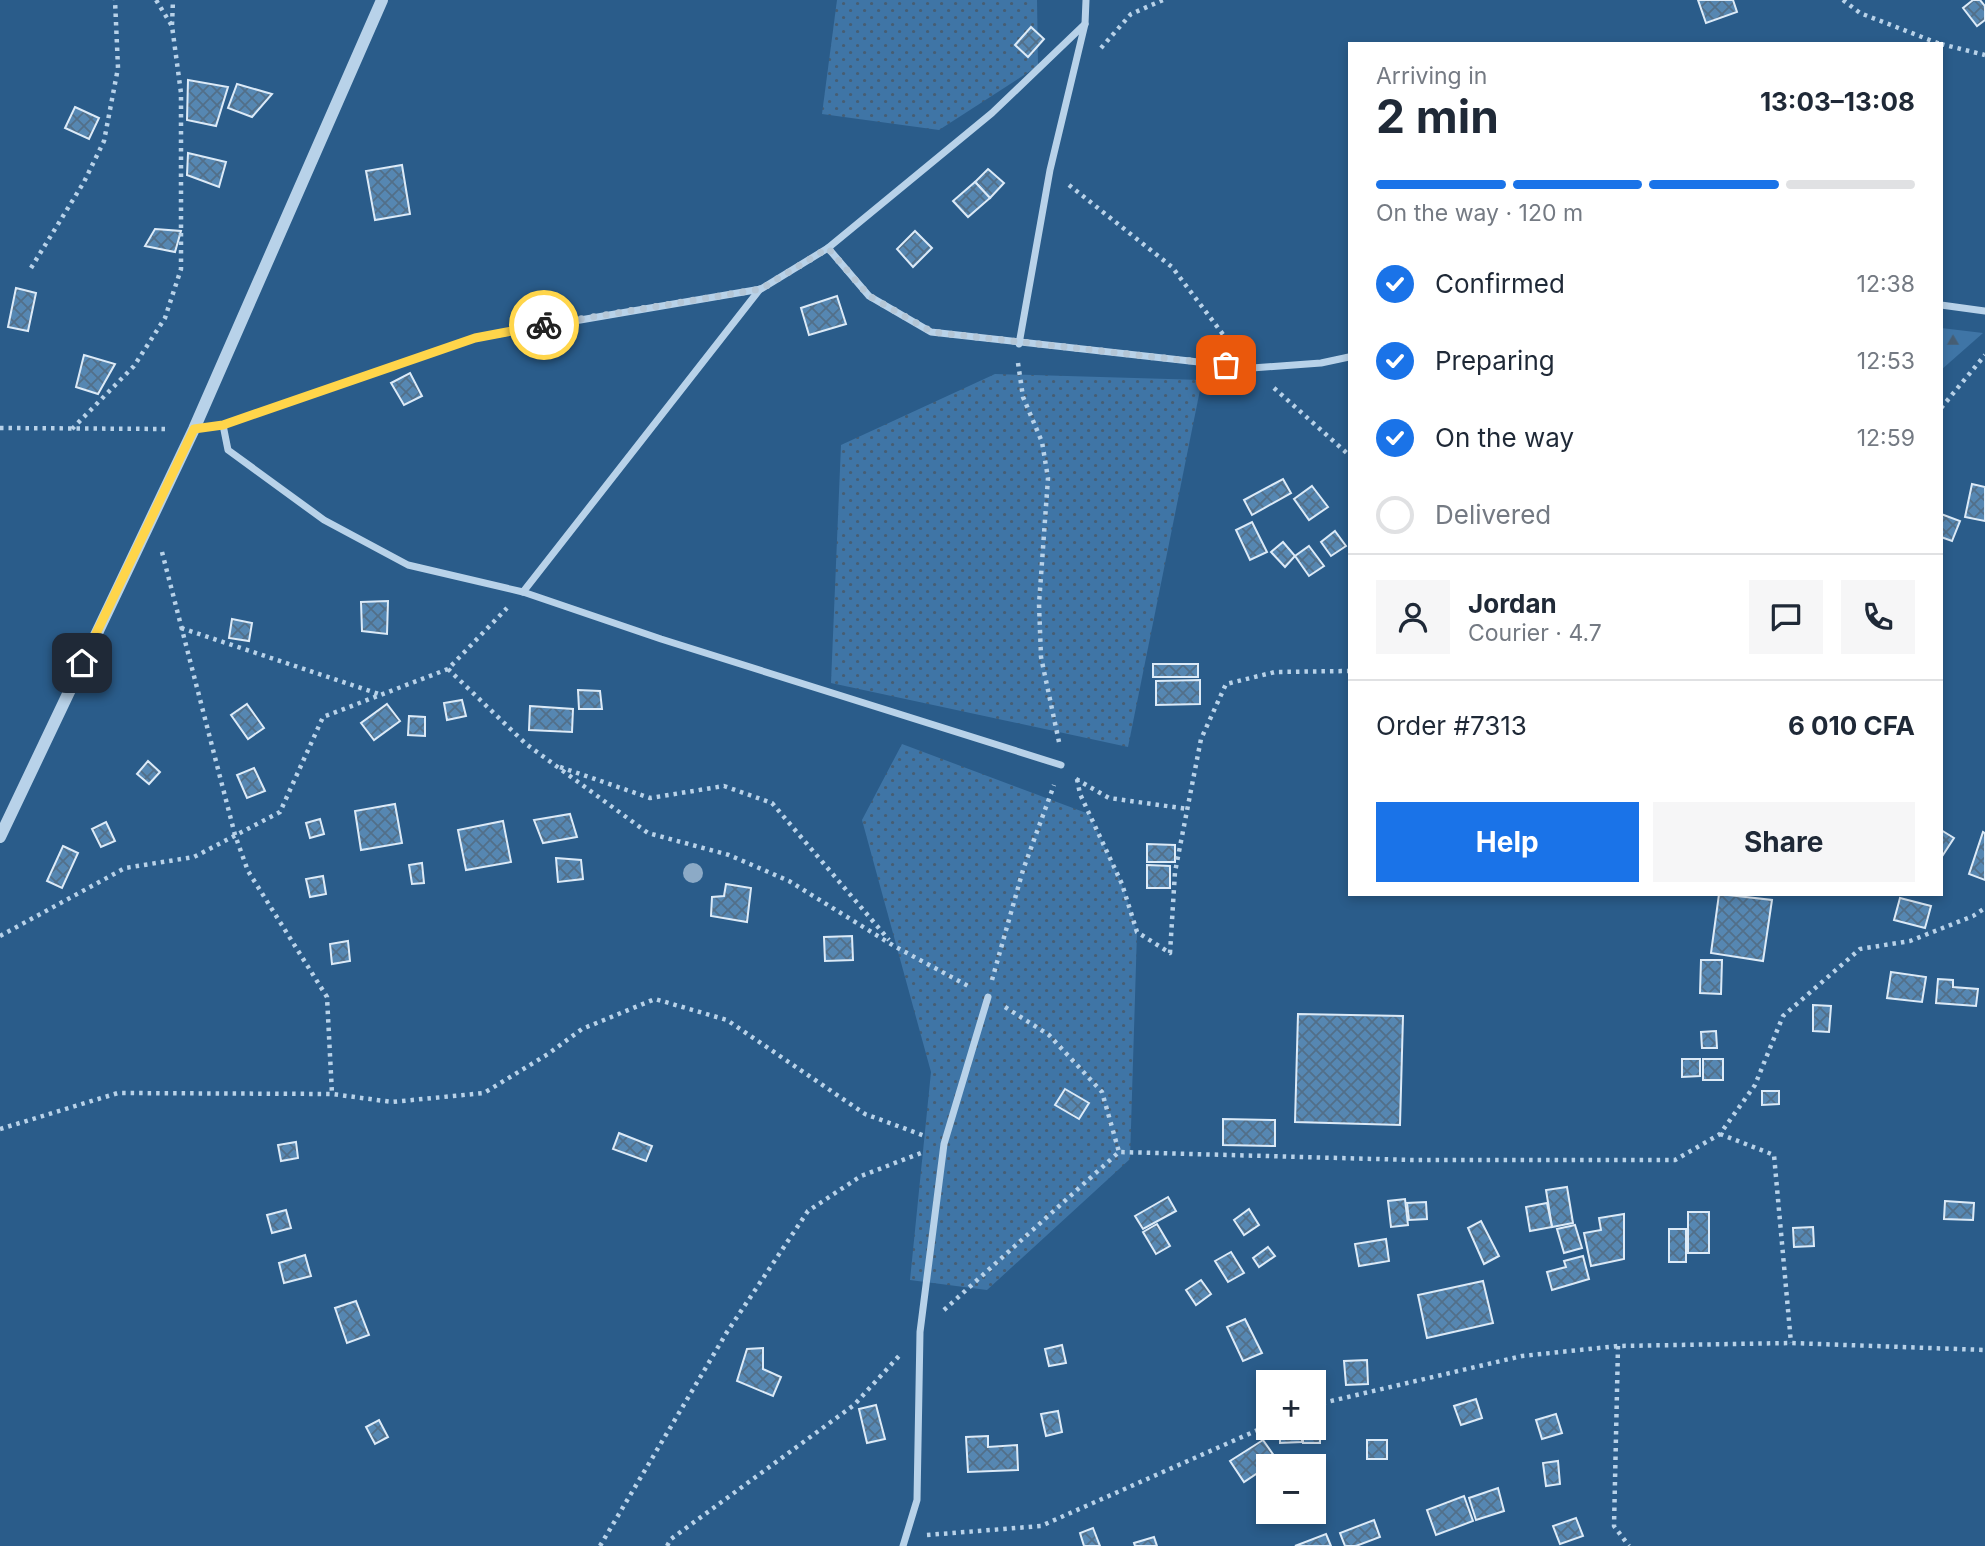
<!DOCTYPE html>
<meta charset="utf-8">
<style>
body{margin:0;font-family:Inter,sans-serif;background:#f6f6f7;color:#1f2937;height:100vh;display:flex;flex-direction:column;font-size:26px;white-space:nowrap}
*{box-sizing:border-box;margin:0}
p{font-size:23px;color:#747a83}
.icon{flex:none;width:38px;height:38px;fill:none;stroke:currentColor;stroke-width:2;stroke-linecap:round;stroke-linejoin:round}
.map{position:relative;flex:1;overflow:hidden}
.side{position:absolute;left:1348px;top:42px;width:595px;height:854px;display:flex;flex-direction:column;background:#fff;border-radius:0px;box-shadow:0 4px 10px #0003}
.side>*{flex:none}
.fabs{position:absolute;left:1256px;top:1370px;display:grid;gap:14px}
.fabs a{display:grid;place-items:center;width:70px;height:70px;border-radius:0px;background:#fff;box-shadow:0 4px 10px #0003;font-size:35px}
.pin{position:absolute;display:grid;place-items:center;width:60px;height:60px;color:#fff;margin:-30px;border-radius:14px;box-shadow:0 4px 10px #0006}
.courier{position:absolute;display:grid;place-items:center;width:70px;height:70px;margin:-35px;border:5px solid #ffd54a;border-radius:50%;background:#fff;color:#222;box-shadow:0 2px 9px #0007}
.head em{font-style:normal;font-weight:700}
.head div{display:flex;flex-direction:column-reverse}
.head{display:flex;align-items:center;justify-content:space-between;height:119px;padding:0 28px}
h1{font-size:46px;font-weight:700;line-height:52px}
.bar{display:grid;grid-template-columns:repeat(4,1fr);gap:10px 7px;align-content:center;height:84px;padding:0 28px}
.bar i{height:9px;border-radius:5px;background:#e0e1e3}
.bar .active{background:#1a73e8}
.bar p{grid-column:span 4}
.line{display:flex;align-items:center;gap:18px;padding:0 28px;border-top:2px solid #e0e1e3}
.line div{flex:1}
.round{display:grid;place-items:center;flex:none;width:74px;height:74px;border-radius:0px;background:#f6f6f7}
ol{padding:0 28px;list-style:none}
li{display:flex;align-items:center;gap:21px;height:77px}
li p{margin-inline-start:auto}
li .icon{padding:7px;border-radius:50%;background:#1a73e8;color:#fff;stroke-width:4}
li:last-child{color:#747a83}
li i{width:38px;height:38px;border:4px solid #e0e1e3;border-radius:50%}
.button{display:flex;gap:14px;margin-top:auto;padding:14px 28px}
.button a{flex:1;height:80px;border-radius:0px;background:#1a73e8;color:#fff;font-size:28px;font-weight:700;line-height:80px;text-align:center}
.button a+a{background:#f6f6f7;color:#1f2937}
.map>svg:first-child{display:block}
.grass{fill:url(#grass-dots)}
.forest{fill:url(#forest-firs)}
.building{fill:url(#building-cross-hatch);stroke:#dceaf7;stroke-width:2}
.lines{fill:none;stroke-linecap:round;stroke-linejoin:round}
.path{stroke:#b8d2e9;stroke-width:4.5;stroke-dasharray:3.5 5;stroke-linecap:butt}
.minor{stroke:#b8d2e9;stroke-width:7}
.tertiary{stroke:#b8d2e9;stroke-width:12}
.tree{fill:#8caac6}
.done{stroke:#b4c6d6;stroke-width:7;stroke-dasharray:0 12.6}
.route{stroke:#ffd54a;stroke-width:9}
</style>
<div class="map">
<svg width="1985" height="1546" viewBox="0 0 1985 1546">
<defs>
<pattern id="grass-dots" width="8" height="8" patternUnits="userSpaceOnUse" patternTransform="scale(1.75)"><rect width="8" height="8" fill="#3f75a6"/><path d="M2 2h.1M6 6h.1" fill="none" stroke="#465e74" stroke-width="1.8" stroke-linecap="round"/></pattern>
<pattern id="forest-firs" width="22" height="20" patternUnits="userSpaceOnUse" patternTransform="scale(1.75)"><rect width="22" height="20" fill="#3f75a6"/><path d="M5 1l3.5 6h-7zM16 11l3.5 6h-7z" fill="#465e74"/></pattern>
<pattern id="building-cross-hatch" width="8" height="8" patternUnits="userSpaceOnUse" patternTransform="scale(1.75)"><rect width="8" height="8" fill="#5687b2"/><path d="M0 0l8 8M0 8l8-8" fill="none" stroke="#526f89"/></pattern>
</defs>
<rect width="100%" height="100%" fill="#2a5c8a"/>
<g class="grass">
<polygon points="837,0 1037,0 1038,66 939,130 822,114"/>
<polygon points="995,374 1202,380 1128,747 831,683 841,445"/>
<polygon points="902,744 1089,814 1122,884 1137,932 1130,1159 987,1290 910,1280 931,1072 862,820"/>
</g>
<polygon class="forest" points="1941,328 1983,333 1941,370"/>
<g class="building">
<polygon points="1698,0 1733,0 1737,12 1706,23"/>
<polygon points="1973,0 1980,0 1985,6 1985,20 1977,26 1963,8"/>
<polygon points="1031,27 1044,39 1028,57 1015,45"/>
<polygon points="188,80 228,87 216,126 187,120"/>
<polygon points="237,84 272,94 252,117 228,108"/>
<polygon points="75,107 99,118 89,139 65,128"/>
<polygon points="188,153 226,162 219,187 187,175"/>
<polygon points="402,165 410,214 375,220 366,171"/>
<polygon points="988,169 1004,183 990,198 975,182"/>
<polygon points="975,182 990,198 968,217 953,201"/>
<polygon points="155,229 181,231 175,252 145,246"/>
<polygon points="915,231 932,248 913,267 897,249"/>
<polygon points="16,288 36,293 28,331 8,327"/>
<polygon points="837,296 846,324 809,335 801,308"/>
<polygon points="84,355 115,364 98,394 76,387"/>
<polygon points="410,373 422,396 404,405 391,383"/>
<polygon points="1283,479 1291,493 1252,515 1244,500"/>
<polygon points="1972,484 1985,487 1985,521 1965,517"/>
<polygon points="1312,486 1328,507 1309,520 1294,499"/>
<polygon points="1941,514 1960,521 1952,541 1941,537"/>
<polygon points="1252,522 1267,552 1250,560 1236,530"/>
<polygon points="1335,531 1346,546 1331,556 1321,542"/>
<polygon points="1283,542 1295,556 1285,567 1271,552"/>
<polygon points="1309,546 1324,566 1309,576 1295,556"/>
<polygon points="388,601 387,634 362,631 361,602"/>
<polygon points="232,619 252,623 249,641 229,638"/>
<rect x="1153" y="664" width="45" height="13"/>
<polygon points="1200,680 1200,704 1156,705 1156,681"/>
<polygon points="578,690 600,691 602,709 579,709"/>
<polygon points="462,700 466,716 447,720 444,703"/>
<polygon points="247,704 264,728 248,739 231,715"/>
<polygon points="387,704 400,721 374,740 361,723"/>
<polygon points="530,706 573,709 572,732 529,730"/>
<polygon points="409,716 425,717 425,736 408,735"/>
<polygon points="148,761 160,772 149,784 137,774"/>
<polygon points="254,768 265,791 247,798 237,775"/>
<polygon points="395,804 402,843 361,850 355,811"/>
<polygon points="570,814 577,837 543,843 534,820"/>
<polygon points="320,819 324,834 310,838 306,823"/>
<polygon points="503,821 511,862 466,870 458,830"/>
<polygon points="106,822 115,841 101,847 92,829"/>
<polygon points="1941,830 1954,838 1941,858"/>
<polygon points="1983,832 1985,833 1985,880 1969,874"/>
<polygon points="1147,844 1175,845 1175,862 1147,862"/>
<polygon points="63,846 78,853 62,888 47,881"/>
<polygon points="556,858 581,860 583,879 558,882"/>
<polygon points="422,863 424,883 412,884 409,865"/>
<polygon points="1147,865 1170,866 1170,888 1147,888"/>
<polygon points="323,876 326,894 310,897 306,879"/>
<polygon points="726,884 751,888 747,922 711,916 712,897 724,896"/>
<polygon points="1719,894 1772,900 1763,961 1711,953"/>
<polygon points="1900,898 1931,906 1925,928 1894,920"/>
<polygon points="852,936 853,960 825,961 824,937"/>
<polygon points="348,941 350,961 332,964 330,944"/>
<polygon points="1701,960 1722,960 1721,994 1700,993"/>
<polygon points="1891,972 1926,977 1922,1002 1887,998"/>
<polygon points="1938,979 1953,980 1953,987 1978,989 1976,1006 1936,1003"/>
<polygon points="1813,1005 1831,1006 1829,1032 1813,1031"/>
<polygon points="1298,1014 1403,1016 1400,1125 1295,1122"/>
<polygon points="1716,1031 1717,1048 1702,1048 1701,1032"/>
<polygon points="1682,1059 1700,1059 1700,1076 1682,1077"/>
<rect x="1703" y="1059" width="20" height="21"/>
<polygon points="1065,1089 1089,1103 1079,1119 1055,1105"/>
<polygon points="1762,1091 1779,1091 1779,1104 1762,1105"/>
<polygon points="1223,1119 1275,1120 1275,1146 1223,1145"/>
<polygon points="619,1133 652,1146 646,1161 613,1149"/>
<polygon points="296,1142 298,1158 281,1161 278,1145"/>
<polygon points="1567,1187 1573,1223 1552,1227 1546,1190"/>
<polygon points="1168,1197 1176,1211 1143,1229 1135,1216"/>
<polygon points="1405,1199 1408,1225 1391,1227 1388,1201"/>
<polygon points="1945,1201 1974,1203 1973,1220 1944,1219"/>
<polygon points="1426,1202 1427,1219 1409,1220 1407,1203"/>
<polygon points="1547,1203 1552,1227 1530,1231 1526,1207"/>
<polygon points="1249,1209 1259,1225 1244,1235 1234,1220"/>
<polygon points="286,1210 291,1228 272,1233 267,1215"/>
<rect x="1688" y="1212" width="21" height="41"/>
<polygon points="1624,1214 1624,1259 1591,1266 1584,1233 1601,1230 1599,1218"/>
<polygon points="1481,1221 1499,1256 1484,1264 1468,1228"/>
<polygon points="1157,1224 1170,1246 1156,1254 1143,1232"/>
<polygon points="1575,1225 1582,1248 1564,1253 1557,1229"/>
<polygon points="1813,1227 1814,1246 1794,1247 1793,1228"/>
<rect x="1669" y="1229" width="17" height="33"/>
<polygon points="1386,1239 1389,1261 1359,1266 1355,1244"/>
<polygon points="1268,1247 1275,1256 1259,1267 1253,1258"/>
<polygon points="1231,1252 1244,1273 1228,1282 1215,1261"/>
<polygon points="305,1255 311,1276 284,1283 279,1263"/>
<polygon points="1583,1256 1589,1279 1552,1290 1547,1272 1566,1267 1564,1261"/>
<polygon points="1201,1280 1211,1294 1196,1305 1186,1290"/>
<polygon points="1483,1281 1493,1323 1427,1338 1418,1295"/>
<polygon points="356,1301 369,1335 347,1343 335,1308"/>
<polygon points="1245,1319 1262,1353 1243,1361 1227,1327"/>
<polygon points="1062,1345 1066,1363 1049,1366 1045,1349"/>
<polygon points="763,1348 763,1369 781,1377 773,1396 737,1381 747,1349"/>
<polygon points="1367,1360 1368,1384 1346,1385 1344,1361"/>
<polygon points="1476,1399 1482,1418 1461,1425 1454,1406"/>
<polygon points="876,1405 885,1439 867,1443 859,1409"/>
<polygon points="1058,1411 1062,1432 1046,1436 1041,1414"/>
<polygon points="1556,1414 1562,1433 1542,1439 1536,1420"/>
<polygon points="379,1420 388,1437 375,1444 366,1427"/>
<polygon points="1314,1425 1320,1425 1320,1443 1303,1443 1303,1428 1314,1428"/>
<polygon points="1280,1428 1302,1428 1302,1442 1280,1443"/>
<polygon points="988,1436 988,1447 1017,1445 1018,1470 968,1472 966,1437"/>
<polygon points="1263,1440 1277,1460 1244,1482 1230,1461"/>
<rect x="1367" y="1440" width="20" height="19"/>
<polygon points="1558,1461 1560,1484 1546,1486 1543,1463"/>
<polygon points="1498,1488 1504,1511 1476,1520 1469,1498"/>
<polygon points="1464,1496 1473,1521 1436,1535 1427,1510"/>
<polygon points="1576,1518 1583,1536 1560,1544 1553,1526"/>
<polygon points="1374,1520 1380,1537 1356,1546 1345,1546 1340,1533"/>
<polygon points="1093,1528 1100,1546 1084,1546 1080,1533"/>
<polygon points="1326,1534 1331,1546 1295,1546"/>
<polygon points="1154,1537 1157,1546 1135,1546 1134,1543"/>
</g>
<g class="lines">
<g class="path">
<polyline points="1843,0 1860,13 1940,44"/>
<polyline points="172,25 173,0"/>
<polyline points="1941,44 1985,55"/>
<polyline points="1101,48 1131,14 1163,0"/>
<polyline points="1069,185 1172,267 1231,345"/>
<polyline points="31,268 84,182 104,141 118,68 115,0"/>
<polyline points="1018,363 1023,397 1042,442 1048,478 1039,604 1041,657 1059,742"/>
<polyline points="1274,388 1349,455"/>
<polyline points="1941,408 1985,355"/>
<polyline points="0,428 168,429"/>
<polyline points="72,429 134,366 165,318 181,269 181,93 172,26 156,0"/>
<polyline points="162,552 235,835 248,871 327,997 332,1094"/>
<polyline points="181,628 382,695"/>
<polyline points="448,669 526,744 648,833 729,855 789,881 894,946 970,987"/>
<polyline points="560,767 650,798 724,786 772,803 889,940"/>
<polyline points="1076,779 1109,798 1188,809"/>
<polyline points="1077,779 1080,794 1122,884 1137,932 1170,953 1175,872 1201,739 1226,684 1275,672 1349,671"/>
<polyline points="0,936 125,868 194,857 280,812 323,717 448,669 507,608"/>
<polyline points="992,980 1023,870 1054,785"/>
<polyline points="1005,1007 1049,1035 1102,1092 1119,1152"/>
<polyline points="0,1129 118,1093 332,1094 392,1102 484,1093 548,1054 582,1029 655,999 727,1020 865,1114 925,1136"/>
<polyline points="1720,1134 1774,1155 1791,1343"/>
<polyline points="944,1310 1119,1152 1412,1160 1675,1160 1720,1134 1755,1085 1783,1016 1860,949 1910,941 1973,916 1985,908"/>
<polyline points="1618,1346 1614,1526 1629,1546"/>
<polyline points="1314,1405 1522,1356 1618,1346 1791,1343 1985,1350"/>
<polyline points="927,1535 1041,1526 1269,1425"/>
<polyline points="600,1546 727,1332 808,1211 861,1176 921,1153"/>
<polyline points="667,1546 671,1539 854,1405 899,1356"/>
</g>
<g class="minor">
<polyline points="828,248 869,296 931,332 1252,368 1321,363 1349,357"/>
<polyline points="1941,305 1985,311"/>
<polyline points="1019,344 1050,170 1085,24 1086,0"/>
<polyline points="223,425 228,450 324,520 408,565 523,592 661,639 1061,765"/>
<polyline points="194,429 223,425 475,338 761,289 828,248 992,113 1085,24"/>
<polyline points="523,592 760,289"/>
<polyline points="903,1546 917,1500 920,1332 944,1144 988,997"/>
</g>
<polyline class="tertiary" points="0,837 194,429 382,0"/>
</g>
<circle class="tree" cx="693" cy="873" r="10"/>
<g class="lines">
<polyline class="done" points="544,325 761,289 828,248 869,296 932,332 1226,365"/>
<polyline class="route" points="82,663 194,429 223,425 475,338 544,325"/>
</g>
</svg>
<div class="fabs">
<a>+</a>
<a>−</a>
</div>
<div class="pin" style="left:1226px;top:365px;background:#ea580c"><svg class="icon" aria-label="bag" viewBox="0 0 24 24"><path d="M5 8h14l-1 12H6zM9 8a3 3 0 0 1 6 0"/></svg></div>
<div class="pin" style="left:82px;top:663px;background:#1f2937"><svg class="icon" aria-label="home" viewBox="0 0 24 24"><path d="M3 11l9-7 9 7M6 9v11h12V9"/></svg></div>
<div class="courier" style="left:544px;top:325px"><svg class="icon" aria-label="bike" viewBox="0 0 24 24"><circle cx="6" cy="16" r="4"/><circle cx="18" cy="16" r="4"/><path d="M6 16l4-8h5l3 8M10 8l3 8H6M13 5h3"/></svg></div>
<section class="side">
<div class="head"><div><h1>2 min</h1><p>Arriving in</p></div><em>13:03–13:08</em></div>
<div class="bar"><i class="active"></i><i class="active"></i><i class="active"></i><i></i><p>On the way · 120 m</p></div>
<ol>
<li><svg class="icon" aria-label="check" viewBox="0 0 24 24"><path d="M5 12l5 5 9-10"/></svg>Confirmed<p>12:38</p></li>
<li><svg class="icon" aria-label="check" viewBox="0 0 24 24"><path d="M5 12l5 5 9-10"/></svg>Preparing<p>12:53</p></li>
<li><svg class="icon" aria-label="check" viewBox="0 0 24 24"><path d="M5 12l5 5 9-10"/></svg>On the way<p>12:59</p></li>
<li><i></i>Delivered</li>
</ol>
<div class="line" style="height:126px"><a class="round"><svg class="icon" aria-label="person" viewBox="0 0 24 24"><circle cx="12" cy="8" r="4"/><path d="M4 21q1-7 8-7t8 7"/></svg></a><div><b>Jordan</b><p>Courier · 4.7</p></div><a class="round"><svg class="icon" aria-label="chat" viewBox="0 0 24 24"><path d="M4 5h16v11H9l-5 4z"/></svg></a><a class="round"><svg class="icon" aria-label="phone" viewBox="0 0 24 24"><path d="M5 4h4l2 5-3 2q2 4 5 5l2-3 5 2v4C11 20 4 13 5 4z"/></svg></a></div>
<div class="line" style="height:91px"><div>Order #7313</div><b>6 010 CFA</b></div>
<div class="button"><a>Help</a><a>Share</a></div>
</section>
</div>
